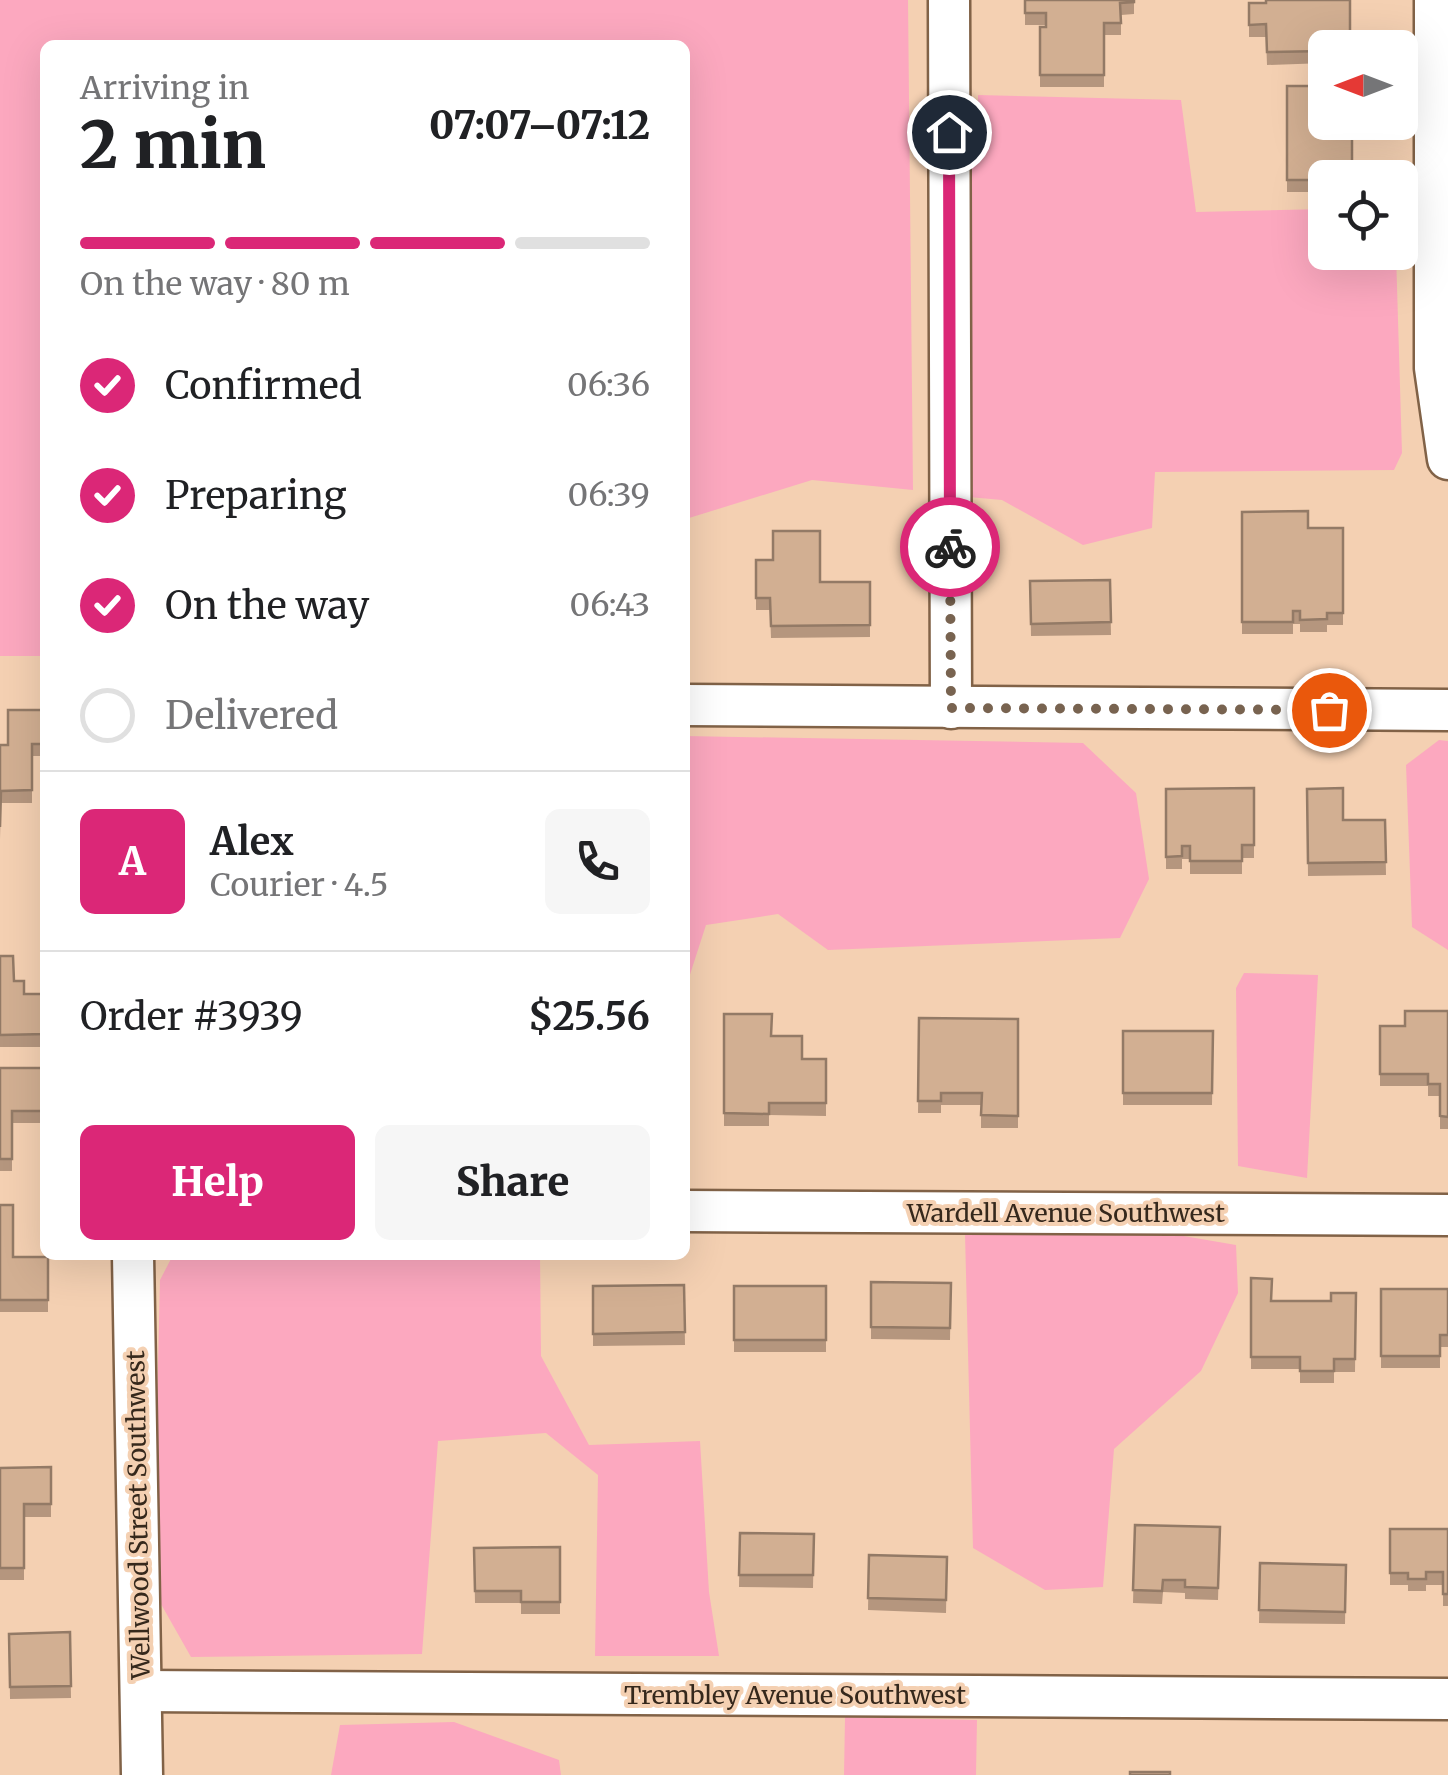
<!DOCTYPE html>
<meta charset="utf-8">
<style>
body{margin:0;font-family:Merriweather,serif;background:#f6f6f6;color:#202124;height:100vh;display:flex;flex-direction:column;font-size:38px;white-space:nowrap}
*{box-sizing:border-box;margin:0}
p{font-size:32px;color:#757577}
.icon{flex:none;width:55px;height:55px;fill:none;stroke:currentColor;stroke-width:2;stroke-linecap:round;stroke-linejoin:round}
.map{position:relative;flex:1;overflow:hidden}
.side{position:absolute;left:40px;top:40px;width:650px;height:1220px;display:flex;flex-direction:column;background:#fff;border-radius:15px;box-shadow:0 10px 40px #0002}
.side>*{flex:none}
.needle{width:65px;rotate:270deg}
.tools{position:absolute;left:1308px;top:30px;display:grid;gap:20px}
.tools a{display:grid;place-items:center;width:110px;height:110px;border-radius:15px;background:#fff;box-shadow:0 10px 40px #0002;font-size:50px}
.pin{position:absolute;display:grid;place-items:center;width:85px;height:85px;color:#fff;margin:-42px;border:5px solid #fff;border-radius:50%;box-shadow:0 2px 10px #0007}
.courier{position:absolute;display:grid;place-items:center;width:100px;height:100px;margin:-50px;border:8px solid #db2777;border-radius:50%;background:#fff;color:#222;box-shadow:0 2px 12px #0007}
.overview em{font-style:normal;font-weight:800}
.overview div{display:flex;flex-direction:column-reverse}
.overview{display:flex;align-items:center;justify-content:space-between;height:170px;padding:0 40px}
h1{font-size:65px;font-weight:800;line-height:75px}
.bar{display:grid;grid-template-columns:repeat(4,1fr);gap:15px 10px;align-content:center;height:120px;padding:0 40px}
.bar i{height:12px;border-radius:8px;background:#e0e0e0}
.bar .current{background:#db2777}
.bar p{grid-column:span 4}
.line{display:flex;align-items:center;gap:25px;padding:0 40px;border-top:2px solid #e0e0e0}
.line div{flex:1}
.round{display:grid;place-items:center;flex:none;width:105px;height:105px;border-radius:15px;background:#f6f6f6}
ol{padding:0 40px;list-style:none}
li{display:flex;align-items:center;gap:30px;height:110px}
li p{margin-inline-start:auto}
li .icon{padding:10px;border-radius:50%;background:#db2777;color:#fff;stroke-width:4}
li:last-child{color:#757577}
li i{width:55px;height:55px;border:5px solid #e0e0e0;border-radius:50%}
.button{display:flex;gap:20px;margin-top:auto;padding:20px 40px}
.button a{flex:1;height:115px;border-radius:15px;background:#db2777;color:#fff;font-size:40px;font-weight:800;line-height:115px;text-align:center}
.button a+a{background:#f6f6f6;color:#202124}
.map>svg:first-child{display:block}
.green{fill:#fca8bf}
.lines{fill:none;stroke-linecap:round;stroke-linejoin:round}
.street-casing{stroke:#816247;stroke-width:45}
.street{stroke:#fff;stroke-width:40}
.wall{fill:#b5967e}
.building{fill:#d2af92;stroke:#937a66;stroke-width:2.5}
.done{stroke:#786350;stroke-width:10;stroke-dasharray:0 18}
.route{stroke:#db2777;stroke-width:12}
.labels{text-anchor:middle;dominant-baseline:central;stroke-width:8;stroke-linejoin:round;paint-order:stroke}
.street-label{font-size:25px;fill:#35281c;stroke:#f4d0b2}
</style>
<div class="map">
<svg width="1448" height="1775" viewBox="0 0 1448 1775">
<rect width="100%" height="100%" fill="#f4d0b2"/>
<g class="green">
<polygon points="0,0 908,0 913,490 812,480 689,518 690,681 685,681 685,45 45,45 45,656 0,656"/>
<polygon points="978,95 1181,100 1196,212 1325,209 1325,252 1396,253 1402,453 1394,470 1155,472 1152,528 1083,545 1002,500 969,497 964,151 978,126"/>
<polygon points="685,736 1083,743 1136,793 1149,879 1120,938 828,950 778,914 706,925 685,990"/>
<polygon points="1439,740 1448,741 1448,950 1412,927 1406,765"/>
<polygon points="1244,973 1318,975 1307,1178 1238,1166 1236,988"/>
<polygon points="965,1234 1172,1234 1236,1245 1238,1293 1201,1371 1114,1449 1103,1587 1045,1590 973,1548"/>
<polygon points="173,1255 540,1255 541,1356 589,1445 700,1441 709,1592 719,1656 595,1656 598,1475 546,1433 438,1441 422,1654 191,1657 157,1597 155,1496 160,1280"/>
<polygon points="845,1717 977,1720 976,1775 844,1775"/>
<polygon points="454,1722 559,1760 561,1775 331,1775 340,1725"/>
</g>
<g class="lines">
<g class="street-casing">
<g id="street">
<polyline points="949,0 951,708"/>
<polyline points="1435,0 1435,368 1448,459"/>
<polyline points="685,705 1448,710"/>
<polyline points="685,1211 1448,1215"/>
<polyline points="133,1255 142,1775"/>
<polyline points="141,1691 1448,1699"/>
</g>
</g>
<use href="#street" class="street"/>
</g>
<g class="wall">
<polygon points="1025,0 1134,0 1134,14 1121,15 1121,35 1104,35 1104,87 1040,87 1040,27 1046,27 1046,25 1025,25"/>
<polygon points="1249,3 1325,48 1325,63 1267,65 1266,37 1249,37"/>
<polygon points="1287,86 1325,178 1325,192 1287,192"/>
<polygon points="1242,512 1308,528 1343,528 1343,625 1327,625 1327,632 1300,632 1300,624 1293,624 1293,634 1242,634"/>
<polygon points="756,560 820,582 870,582 870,637 771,638 770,610 756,610"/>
<polygon points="1110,580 1111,635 1031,636 1030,581"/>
<polygon points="45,710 45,756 32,756 32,803 1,803 0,839 0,745 8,745"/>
<polygon points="1254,788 1254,858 1242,858 1242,874 1190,874 1190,859 1182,859 1182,869 1166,869 1166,789"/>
<polygon points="1307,789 1343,820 1385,820 1386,875 1308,876"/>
<polygon points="0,956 14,981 24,994 45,994 45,1047 0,1047"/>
<polygon points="1448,1011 1448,1129 1440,1129 1440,1096 1428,1096 1428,1086 1380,1086 1380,1026 1405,1026"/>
<polygon points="724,1014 772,1036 802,1059 826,1059 826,1116 769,1115 769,1126 724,1126"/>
<polygon points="919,1018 1018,1019 1018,1128 981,1128 981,1105 941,1105 941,1113 918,1113"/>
<polygon points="1123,1031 1213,1031 1212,1105 1123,1105"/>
<polygon points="0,1068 45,1068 45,1123 12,1123 12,1171 0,1171"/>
<polygon points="0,1205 13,1257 48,1257 48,1312 0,1312"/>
<polygon points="1251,1278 1271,1301 1331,1301 1356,1293 1355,1372 1334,1372 1334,1383 1300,1383 1300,1369 1251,1369"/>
<polygon points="871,1282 951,1283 950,1340 871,1339"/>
<polygon points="684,1285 685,1345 593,1346 593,1286"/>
<rect x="734" y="1286" width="92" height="66"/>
<polygon points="1381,1289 1448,1289 1448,1347 1440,1347 1440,1368 1381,1368"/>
<polygon points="51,1467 51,1517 24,1517 24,1580 0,1580 0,1468"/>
<polygon points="1135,1525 1220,1527 1218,1600 1185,1599 1185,1593 1163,1592 1162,1604 1133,1603"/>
<polygon points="1390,1529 1448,1529 1448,1606 1443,1606 1443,1585 1426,1585 1426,1591 1408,1591 1408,1585 1390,1585"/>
<polygon points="740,1533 814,1534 813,1588 739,1587"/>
<polygon points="560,1547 560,1614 521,1614 521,1603 475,1603 474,1548"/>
<polygon points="869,1555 947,1557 946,1613 868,1610"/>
<polygon points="1260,1563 1346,1565 1345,1624 1259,1623"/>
<polygon points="70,1632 71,1698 10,1699 9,1634"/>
</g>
<g class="building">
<polygon points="1025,0 1134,0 1134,2 1120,3 1121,23 1104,23 1104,75 1040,75 1040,27 1046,27 1046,13 1025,13"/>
<polygon points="1266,0 1350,0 1350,48 1325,48 1325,51 1267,52 1266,24 1249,25 1249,3 1266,3"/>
<polygon points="1287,86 1325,86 1325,122 1352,122 1352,178 1325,178 1325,180 1287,180"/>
<polygon points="1308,511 1308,528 1343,528 1343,613 1327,613 1327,619 1300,620 1300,611 1293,611 1293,622 1242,622 1242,512"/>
<polygon points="773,531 820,531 820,582 870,582 870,625 771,626 770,598 756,598 756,560 773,560"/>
<polygon points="1110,580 1111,622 1031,624 1030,581"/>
<polygon points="8,710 45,710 45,744 32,744 32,790 1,791 0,827 0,745 8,745"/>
<polygon points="1254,788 1254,845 1242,845 1242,861 1190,861 1190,846 1182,846 1182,856 1166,857 1166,789"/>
<polygon points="1343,788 1343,820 1385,820 1386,862 1308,863 1307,789"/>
<polygon points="0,956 13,956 14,981 24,981 24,994 45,994 45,1034 0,1035"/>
<polygon points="1405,1011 1448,1011 1448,1117 1440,1116 1440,1084 1428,1084 1428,1074 1380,1074 1380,1026 1405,1026"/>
<polygon points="724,1014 772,1014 771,1036 802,1036 802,1059 826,1059 826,1103 769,1103 769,1114 724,1113"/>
<polygon points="919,1018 1018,1019 1018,1116 981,1115 982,1093 941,1093 941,1101 918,1101"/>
<polygon points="1123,1031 1213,1031 1212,1093 1123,1093"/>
<polygon points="0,1068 45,1068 45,1111 12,1111 12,1159 0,1159"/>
<polygon points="0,1205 13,1205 13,1257 48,1257 48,1300 0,1300"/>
<polygon points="1251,1278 1272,1279 1271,1301 1331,1301 1331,1293 1356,1293 1355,1359 1334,1359 1334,1371 1300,1371 1300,1357 1251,1357"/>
<polygon points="871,1282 951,1283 950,1328 871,1327"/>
<polygon points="684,1285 685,1332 593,1334 593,1286"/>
<rect x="734" y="1286" width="92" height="54"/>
<polygon points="1381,1289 1448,1289 1448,1335 1440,1335 1440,1356 1381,1356"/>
<polygon points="51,1467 51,1504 24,1504 24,1568 0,1568 0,1468"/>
<polygon points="1135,1525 1220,1527 1218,1588 1185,1587 1185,1580 1163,1580 1162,1591 1133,1590"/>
<polygon points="1390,1529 1448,1529 1448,1594 1443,1594 1443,1572 1426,1572 1426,1579 1408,1579 1408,1573 1390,1573"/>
<polygon points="740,1533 814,1534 813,1575 739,1575"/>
<polygon points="560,1547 560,1602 521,1602 521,1591 475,1591 474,1548"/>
<polygon points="869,1555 947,1557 946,1600 868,1598"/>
<polygon points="1260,1563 1346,1565 1345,1612 1259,1610"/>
<polygon points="70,1632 71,1686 10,1687 9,1634"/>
<rect x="1130" y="1772" width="40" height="3"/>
</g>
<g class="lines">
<polyline class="done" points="950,547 951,708 1329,710"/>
<polyline class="route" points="949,132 950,547"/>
</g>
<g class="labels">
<g class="street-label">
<text x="1066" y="1213">Wardell Avenue Southwest</text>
<text transform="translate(138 1515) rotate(-91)">Wellwood Street Southwest</text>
<text x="795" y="1695">Trembley Avenue Southwest</text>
</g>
</g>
</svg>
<div class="tools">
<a><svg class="needle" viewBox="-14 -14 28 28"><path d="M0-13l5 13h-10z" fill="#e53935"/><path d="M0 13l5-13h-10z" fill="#757577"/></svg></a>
<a><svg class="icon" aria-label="locate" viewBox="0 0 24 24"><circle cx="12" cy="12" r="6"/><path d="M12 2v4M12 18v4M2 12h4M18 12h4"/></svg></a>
</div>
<div class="pin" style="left:1329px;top:710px;background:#ea580c"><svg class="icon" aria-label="bag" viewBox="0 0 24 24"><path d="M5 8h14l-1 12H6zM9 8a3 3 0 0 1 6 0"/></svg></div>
<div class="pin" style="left:949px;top:132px;background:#1f2937"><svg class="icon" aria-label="home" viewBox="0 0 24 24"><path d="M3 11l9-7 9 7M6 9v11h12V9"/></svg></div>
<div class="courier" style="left:950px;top:547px"><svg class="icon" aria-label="bike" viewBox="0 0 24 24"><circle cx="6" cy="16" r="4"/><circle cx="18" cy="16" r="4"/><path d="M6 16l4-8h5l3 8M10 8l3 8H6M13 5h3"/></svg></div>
<section class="side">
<div class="overview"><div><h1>2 min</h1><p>Arriving in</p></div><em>07:07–07:12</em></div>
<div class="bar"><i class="current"></i><i class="current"></i><i class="current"></i><i></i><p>On the way · 80 m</p></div>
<ol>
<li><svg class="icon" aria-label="check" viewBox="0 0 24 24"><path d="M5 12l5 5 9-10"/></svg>Confirmed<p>06:36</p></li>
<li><svg class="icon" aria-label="check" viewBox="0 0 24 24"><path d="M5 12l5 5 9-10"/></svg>Preparing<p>06:39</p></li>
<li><svg class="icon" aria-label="check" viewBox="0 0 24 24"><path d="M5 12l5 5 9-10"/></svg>On the way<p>06:43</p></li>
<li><i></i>Delivered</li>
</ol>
<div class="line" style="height:180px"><b class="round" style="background:#db2777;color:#fff">A</b><div><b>Alex</b><p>Courier · 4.5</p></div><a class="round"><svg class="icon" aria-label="phone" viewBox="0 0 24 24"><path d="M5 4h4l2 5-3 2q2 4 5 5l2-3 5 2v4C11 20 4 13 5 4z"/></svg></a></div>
<div class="line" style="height:130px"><div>Order #3939</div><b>$25.56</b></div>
<div class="button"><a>Help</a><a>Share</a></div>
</section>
</div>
